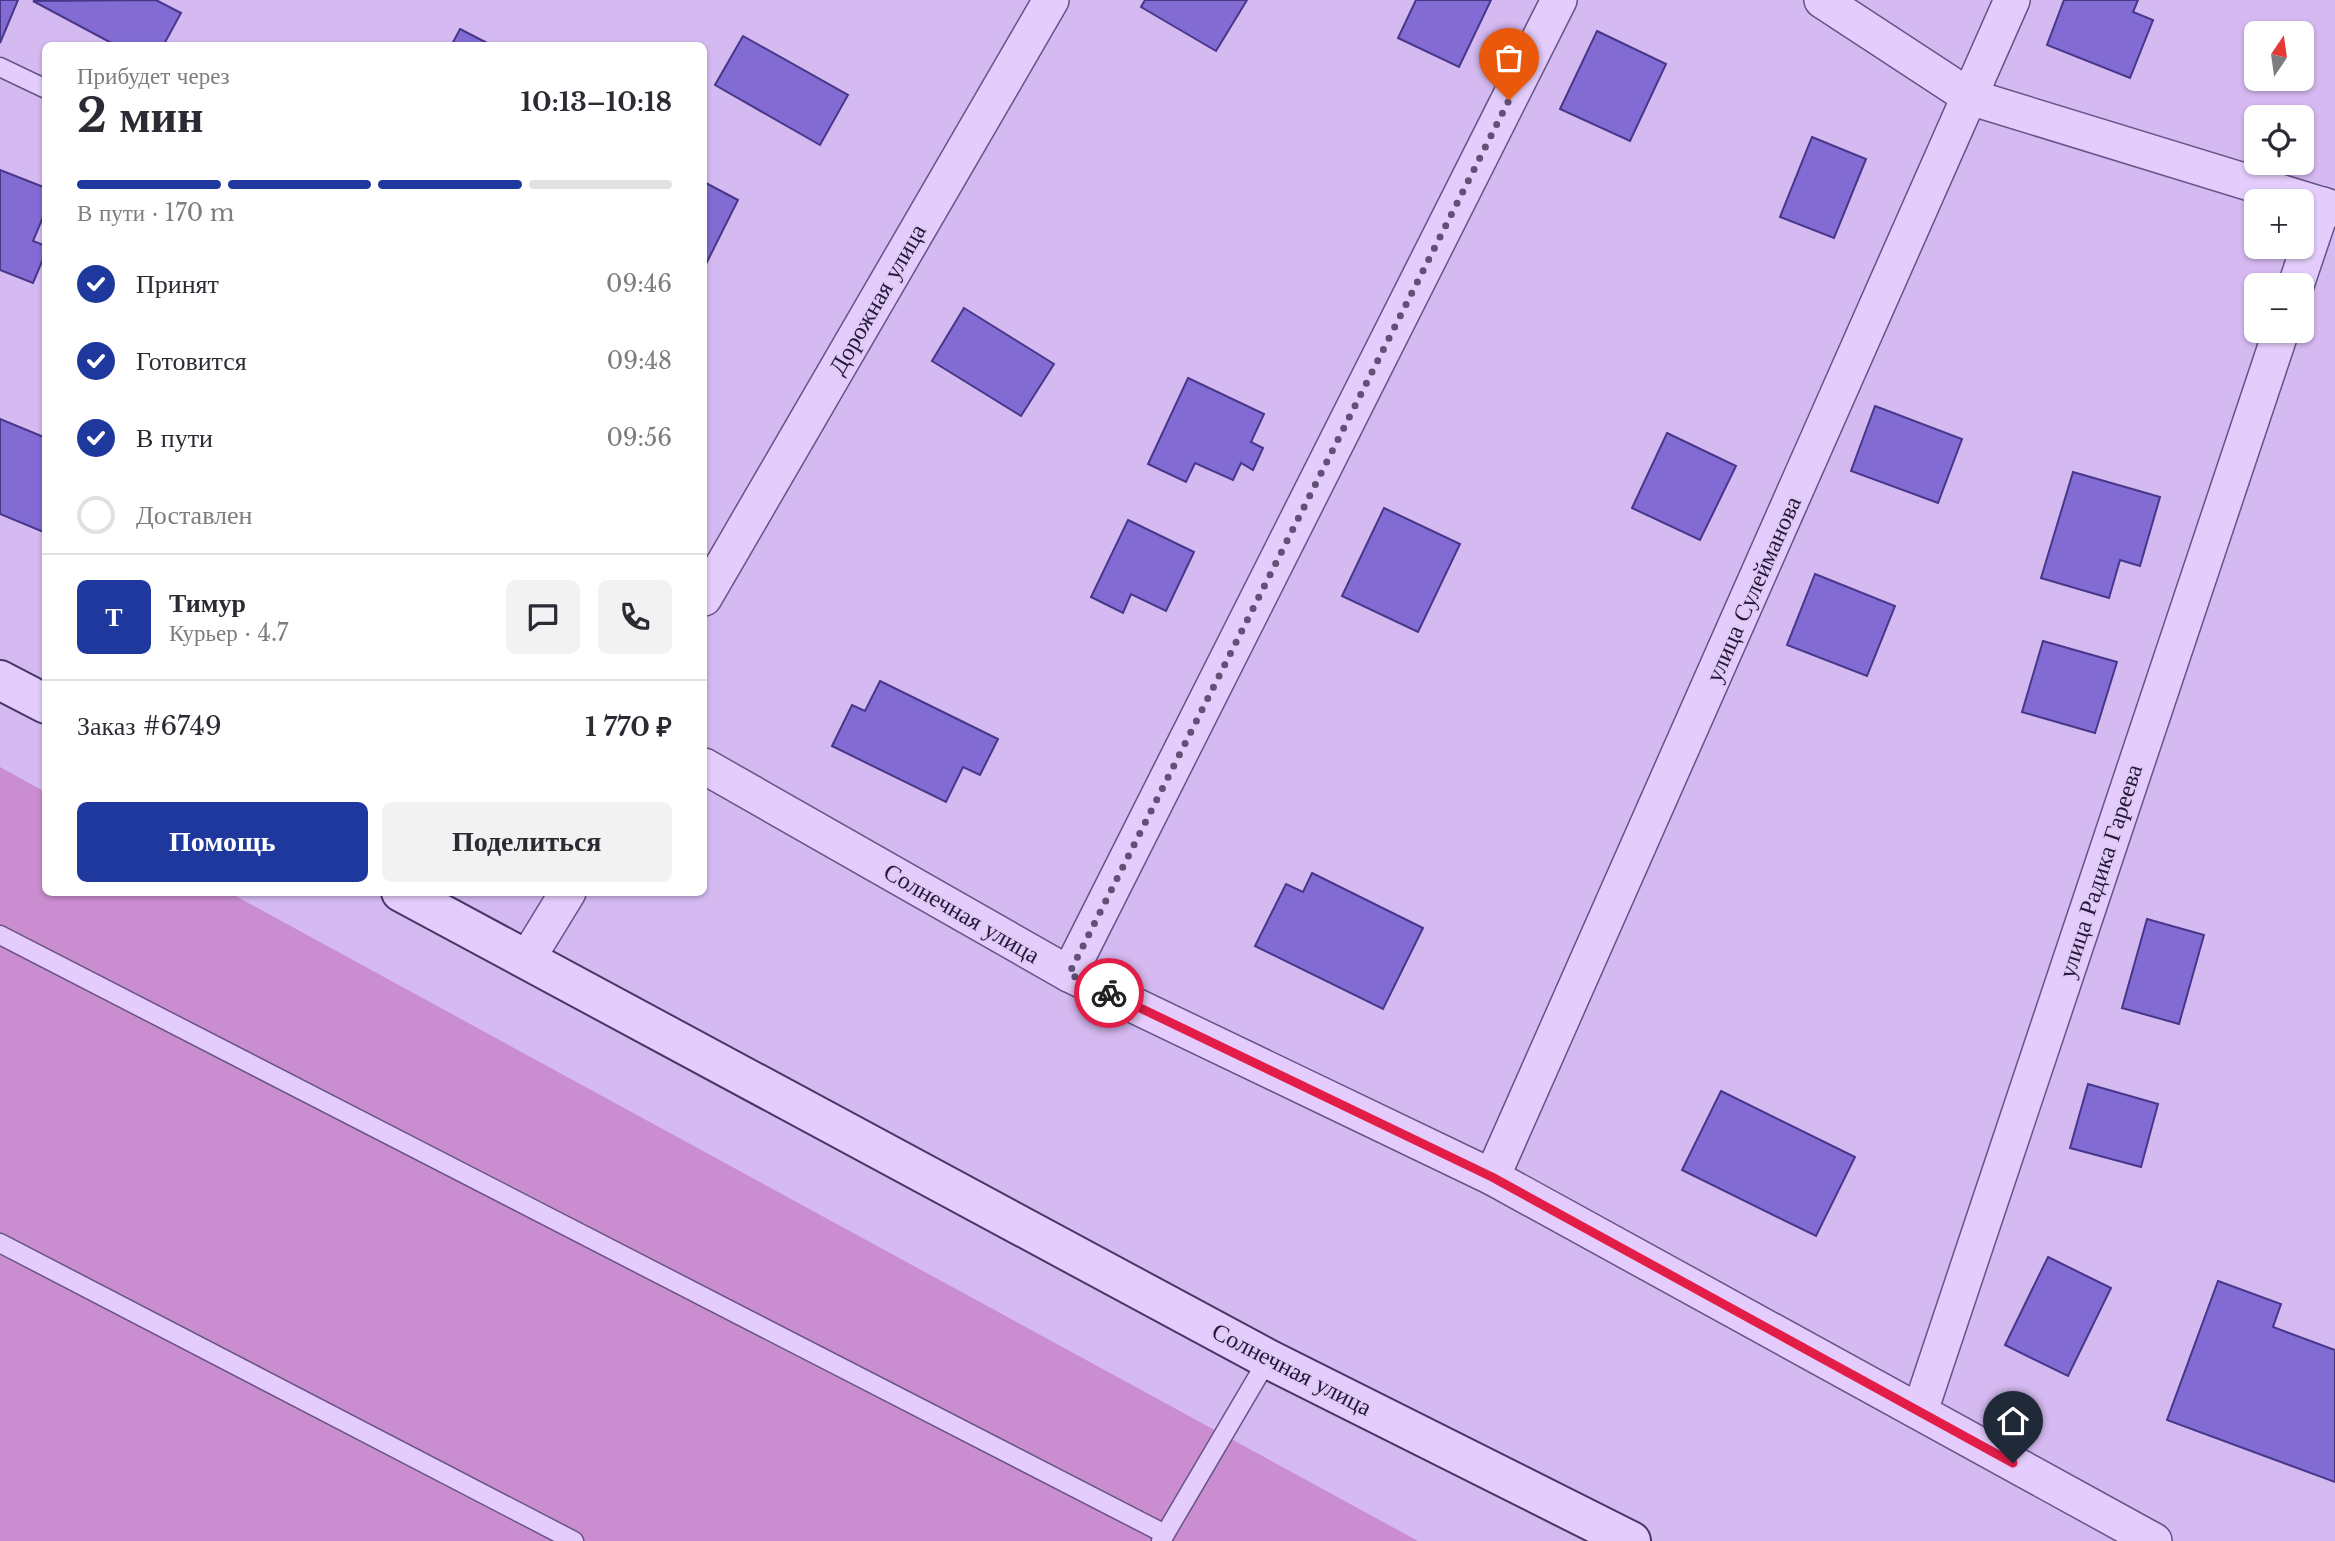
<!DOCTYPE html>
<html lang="ru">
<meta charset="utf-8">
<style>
body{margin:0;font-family:"Libre Baskerville",serif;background:#f2f2f3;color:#2b2b33;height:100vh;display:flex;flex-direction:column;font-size:26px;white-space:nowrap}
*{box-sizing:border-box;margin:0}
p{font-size:23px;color:#7c7c81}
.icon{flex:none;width:38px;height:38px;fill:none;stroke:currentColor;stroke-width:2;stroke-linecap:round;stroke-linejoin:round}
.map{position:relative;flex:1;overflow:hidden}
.sheet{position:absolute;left:42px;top:42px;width:665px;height:854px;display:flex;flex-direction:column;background:#fff;border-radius:10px;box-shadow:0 2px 5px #0004}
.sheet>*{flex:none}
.needle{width:46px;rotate:13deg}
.tools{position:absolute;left:2244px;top:21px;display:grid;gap:14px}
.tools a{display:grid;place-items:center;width:70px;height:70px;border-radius:10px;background:#fff;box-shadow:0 2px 5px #0004;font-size:35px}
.pin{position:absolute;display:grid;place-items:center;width:60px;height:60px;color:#fff;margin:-72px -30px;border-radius:50% 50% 50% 0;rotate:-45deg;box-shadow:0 0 7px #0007}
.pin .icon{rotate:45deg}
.courier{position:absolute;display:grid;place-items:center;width:70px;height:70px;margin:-35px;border:5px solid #e11d48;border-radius:50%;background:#fff;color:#222;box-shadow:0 2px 9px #0007}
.headline em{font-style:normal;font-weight:800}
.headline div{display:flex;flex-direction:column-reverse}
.headline{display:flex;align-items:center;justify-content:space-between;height:119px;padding:0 35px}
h1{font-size:46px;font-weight:800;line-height:52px}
.bar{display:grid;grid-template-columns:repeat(4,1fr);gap:10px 7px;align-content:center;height:84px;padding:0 35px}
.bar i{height:9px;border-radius:5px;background:#e1e1e2}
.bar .on{background:#1e389d}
.bar p{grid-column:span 4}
.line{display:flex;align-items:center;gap:18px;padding:0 35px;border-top:2px solid #e1e1e2}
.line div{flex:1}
.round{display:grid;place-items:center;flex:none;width:74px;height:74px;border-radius:10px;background:#f2f2f3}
ol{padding:0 35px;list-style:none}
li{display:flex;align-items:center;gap:21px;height:77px}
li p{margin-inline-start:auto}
li .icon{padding:7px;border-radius:50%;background:#1e389d;color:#fff;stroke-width:4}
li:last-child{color:#7c7c81}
li i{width:38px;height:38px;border:4px solid #e1e1e2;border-radius:50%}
.button{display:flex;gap:14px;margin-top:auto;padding:14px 35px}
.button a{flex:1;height:80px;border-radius:10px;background:#1e389d;color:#fff;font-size:28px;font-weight:800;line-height:80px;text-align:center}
.button a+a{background:#f2f2f3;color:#2b2b33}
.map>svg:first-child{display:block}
.green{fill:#ca8dd0}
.building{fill:#826cd3;stroke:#47378a;stroke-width:2}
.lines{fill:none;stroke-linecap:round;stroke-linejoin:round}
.service-casing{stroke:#655389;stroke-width:21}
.minor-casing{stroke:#655389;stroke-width:38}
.secondary-casing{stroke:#46366a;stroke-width:42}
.service{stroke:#e4cdfc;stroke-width:18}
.minor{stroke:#e4cdfc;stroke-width:35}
.secondary{stroke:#e4cdfc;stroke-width:38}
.done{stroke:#615177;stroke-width:7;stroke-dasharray:0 12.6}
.route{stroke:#e11d48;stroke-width:9}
.labels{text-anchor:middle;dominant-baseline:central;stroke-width:5;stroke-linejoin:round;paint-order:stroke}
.street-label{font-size:24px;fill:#221936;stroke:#e1c9f8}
</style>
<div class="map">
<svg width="2335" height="1541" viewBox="0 0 2335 1541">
<rect width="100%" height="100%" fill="#d5b9f1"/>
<polygon class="green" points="0,767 45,792 46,892 230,893 1418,1541 0,1541"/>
<g class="building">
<polygon points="0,0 18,0 0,43"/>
<polygon points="156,0 181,13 163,46 117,46 33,1"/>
<polygon points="1145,0 1247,0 1216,51 1141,7"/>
<polygon points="1416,0 1491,0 1459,67 1398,38"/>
<polygon points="2064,0 2138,0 2133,12 2153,20 2130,78 2047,45"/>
<polygon points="460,29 493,46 451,46"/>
<polygon points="1597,31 1666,64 1630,141 1560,109"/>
<polygon points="743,36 848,95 820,145 715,85"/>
<polygon points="1812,137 1866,159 1834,238 1780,217"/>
<polygon points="0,170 46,188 46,210 33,241 46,246 46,252 33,283 0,270"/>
<polygon points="704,182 738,200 704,268"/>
<polygon points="964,308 1054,364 1021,416 932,361"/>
<polygon points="1188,378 1264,414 1251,442 1263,448 1253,470 1241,463 1233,480 1195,463 1186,482 1148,464"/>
<polygon points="1875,406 1962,439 1938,503 1851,471"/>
<polygon points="0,419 46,438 46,533 0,514"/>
<polygon points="1667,433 1736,466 1700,540 1632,508"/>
<polygon points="2073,472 2160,497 2140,566 2120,560 2109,598 2041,578"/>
<polygon points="1384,508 1460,544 1418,632 1342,596"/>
<polygon points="1128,520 1194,552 1166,611 1131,594 1123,613 1091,597"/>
<polygon points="1815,574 1895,606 1867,676 1787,645"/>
<polygon points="2043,641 2117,662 2095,733 2022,712"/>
<polygon points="880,681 998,739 980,775 963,767 946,802 832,746 852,705 865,711"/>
<polygon points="1312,873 1423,928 1383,1009 1255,946 1286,884 1303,892"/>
<polygon points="2147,919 2204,935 2179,1024 2122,1008"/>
<polygon points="2088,1084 2158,1104 2141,1167 2070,1148"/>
<polygon points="1721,1091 1855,1157 1816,1236 1682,1170"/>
<polygon points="2048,1257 2111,1288 2068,1376 2005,1345"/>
<polygon points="2218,1281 2281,1304 2273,1327 2335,1350 2335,1482 2167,1420"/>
</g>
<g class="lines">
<g class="service-casing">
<g id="service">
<polyline points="0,67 46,89"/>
<polyline points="0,935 1165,1534"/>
<polyline points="0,1243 574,1541"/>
<polyline points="1161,1541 1268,1359"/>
</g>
</g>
<g class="minor-casing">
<g id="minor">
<polyline points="1822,0 1970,97 2335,209"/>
<polyline points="2296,285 2323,205"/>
<polyline points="704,598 1051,0"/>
<polyline points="704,766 1069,974 1492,1177 2154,1541"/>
<polyline points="527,959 568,892"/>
<polyline points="1069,974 1559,0"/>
<polyline points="1492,1177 2012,0"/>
<polyline points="1920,1411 2281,331"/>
</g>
</g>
<g class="secondary-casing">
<g id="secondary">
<polyline points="0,680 46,704"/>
<polyline points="401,892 1268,1359 1631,1541"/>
</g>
</g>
<use href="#service" class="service"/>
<use href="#minor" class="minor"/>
<use href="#secondary" class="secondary"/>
</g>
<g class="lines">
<polyline class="done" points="1109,993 1069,974 1509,100"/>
<polyline class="route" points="1109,993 1492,1177 2013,1463"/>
</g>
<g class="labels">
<g class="street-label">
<text transform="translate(877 299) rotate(-60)">Дорожная улица</text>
<text transform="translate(1753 589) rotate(-66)">улица Сулейманова</text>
<text transform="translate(2100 871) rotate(-72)">улица Радика Гареева</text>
<text transform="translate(962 913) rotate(30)">Солнечная улица</text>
<text transform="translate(1292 1369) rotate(27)">Солнечная улица</text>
</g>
</g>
</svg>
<div class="tools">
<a><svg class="needle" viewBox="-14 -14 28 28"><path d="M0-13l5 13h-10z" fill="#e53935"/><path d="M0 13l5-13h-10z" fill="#7c7c81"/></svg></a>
<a><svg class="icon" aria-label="locate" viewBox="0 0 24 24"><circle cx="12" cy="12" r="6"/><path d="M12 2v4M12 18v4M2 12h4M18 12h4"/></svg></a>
<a>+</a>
<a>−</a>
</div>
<div class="pin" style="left:1509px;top:100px;background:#ea580c"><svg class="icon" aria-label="bag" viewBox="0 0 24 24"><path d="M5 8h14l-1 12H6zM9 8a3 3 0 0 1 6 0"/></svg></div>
<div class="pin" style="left:2013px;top:1463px;background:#1f2937"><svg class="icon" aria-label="home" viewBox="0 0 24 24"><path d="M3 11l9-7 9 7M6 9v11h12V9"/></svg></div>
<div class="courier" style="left:1109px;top:993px"><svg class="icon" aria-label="bike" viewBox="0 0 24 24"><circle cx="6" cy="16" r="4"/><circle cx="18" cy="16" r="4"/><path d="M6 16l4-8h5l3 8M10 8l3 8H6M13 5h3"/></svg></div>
<section class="sheet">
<div class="headline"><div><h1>2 мин</h1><p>Прибудет через</p></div><em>10:13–10:18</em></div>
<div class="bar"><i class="on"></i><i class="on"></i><i class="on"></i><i></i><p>В пути · 170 m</p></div>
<ol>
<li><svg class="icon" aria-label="check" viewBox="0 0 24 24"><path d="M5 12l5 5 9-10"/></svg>Принят<p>09:46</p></li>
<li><svg class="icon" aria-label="check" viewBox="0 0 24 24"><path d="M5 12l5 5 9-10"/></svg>Готовится<p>09:48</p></li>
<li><svg class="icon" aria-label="check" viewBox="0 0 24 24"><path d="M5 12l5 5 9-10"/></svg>В пути<p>09:56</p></li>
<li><i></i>Доставлен</li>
</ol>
<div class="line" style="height:126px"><b class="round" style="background:#1e389d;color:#fff">Т</b><div><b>Тимур</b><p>Курьер · 4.7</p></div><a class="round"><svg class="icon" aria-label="chat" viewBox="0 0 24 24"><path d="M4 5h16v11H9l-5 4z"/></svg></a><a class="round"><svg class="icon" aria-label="phone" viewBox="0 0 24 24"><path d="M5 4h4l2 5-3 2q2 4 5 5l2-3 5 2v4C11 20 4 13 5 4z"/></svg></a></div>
<div class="line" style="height:91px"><div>Заказ #6749</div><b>1 770 ₽</b></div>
<div class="button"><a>Помощь</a><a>Поделиться</a></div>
</section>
</div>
